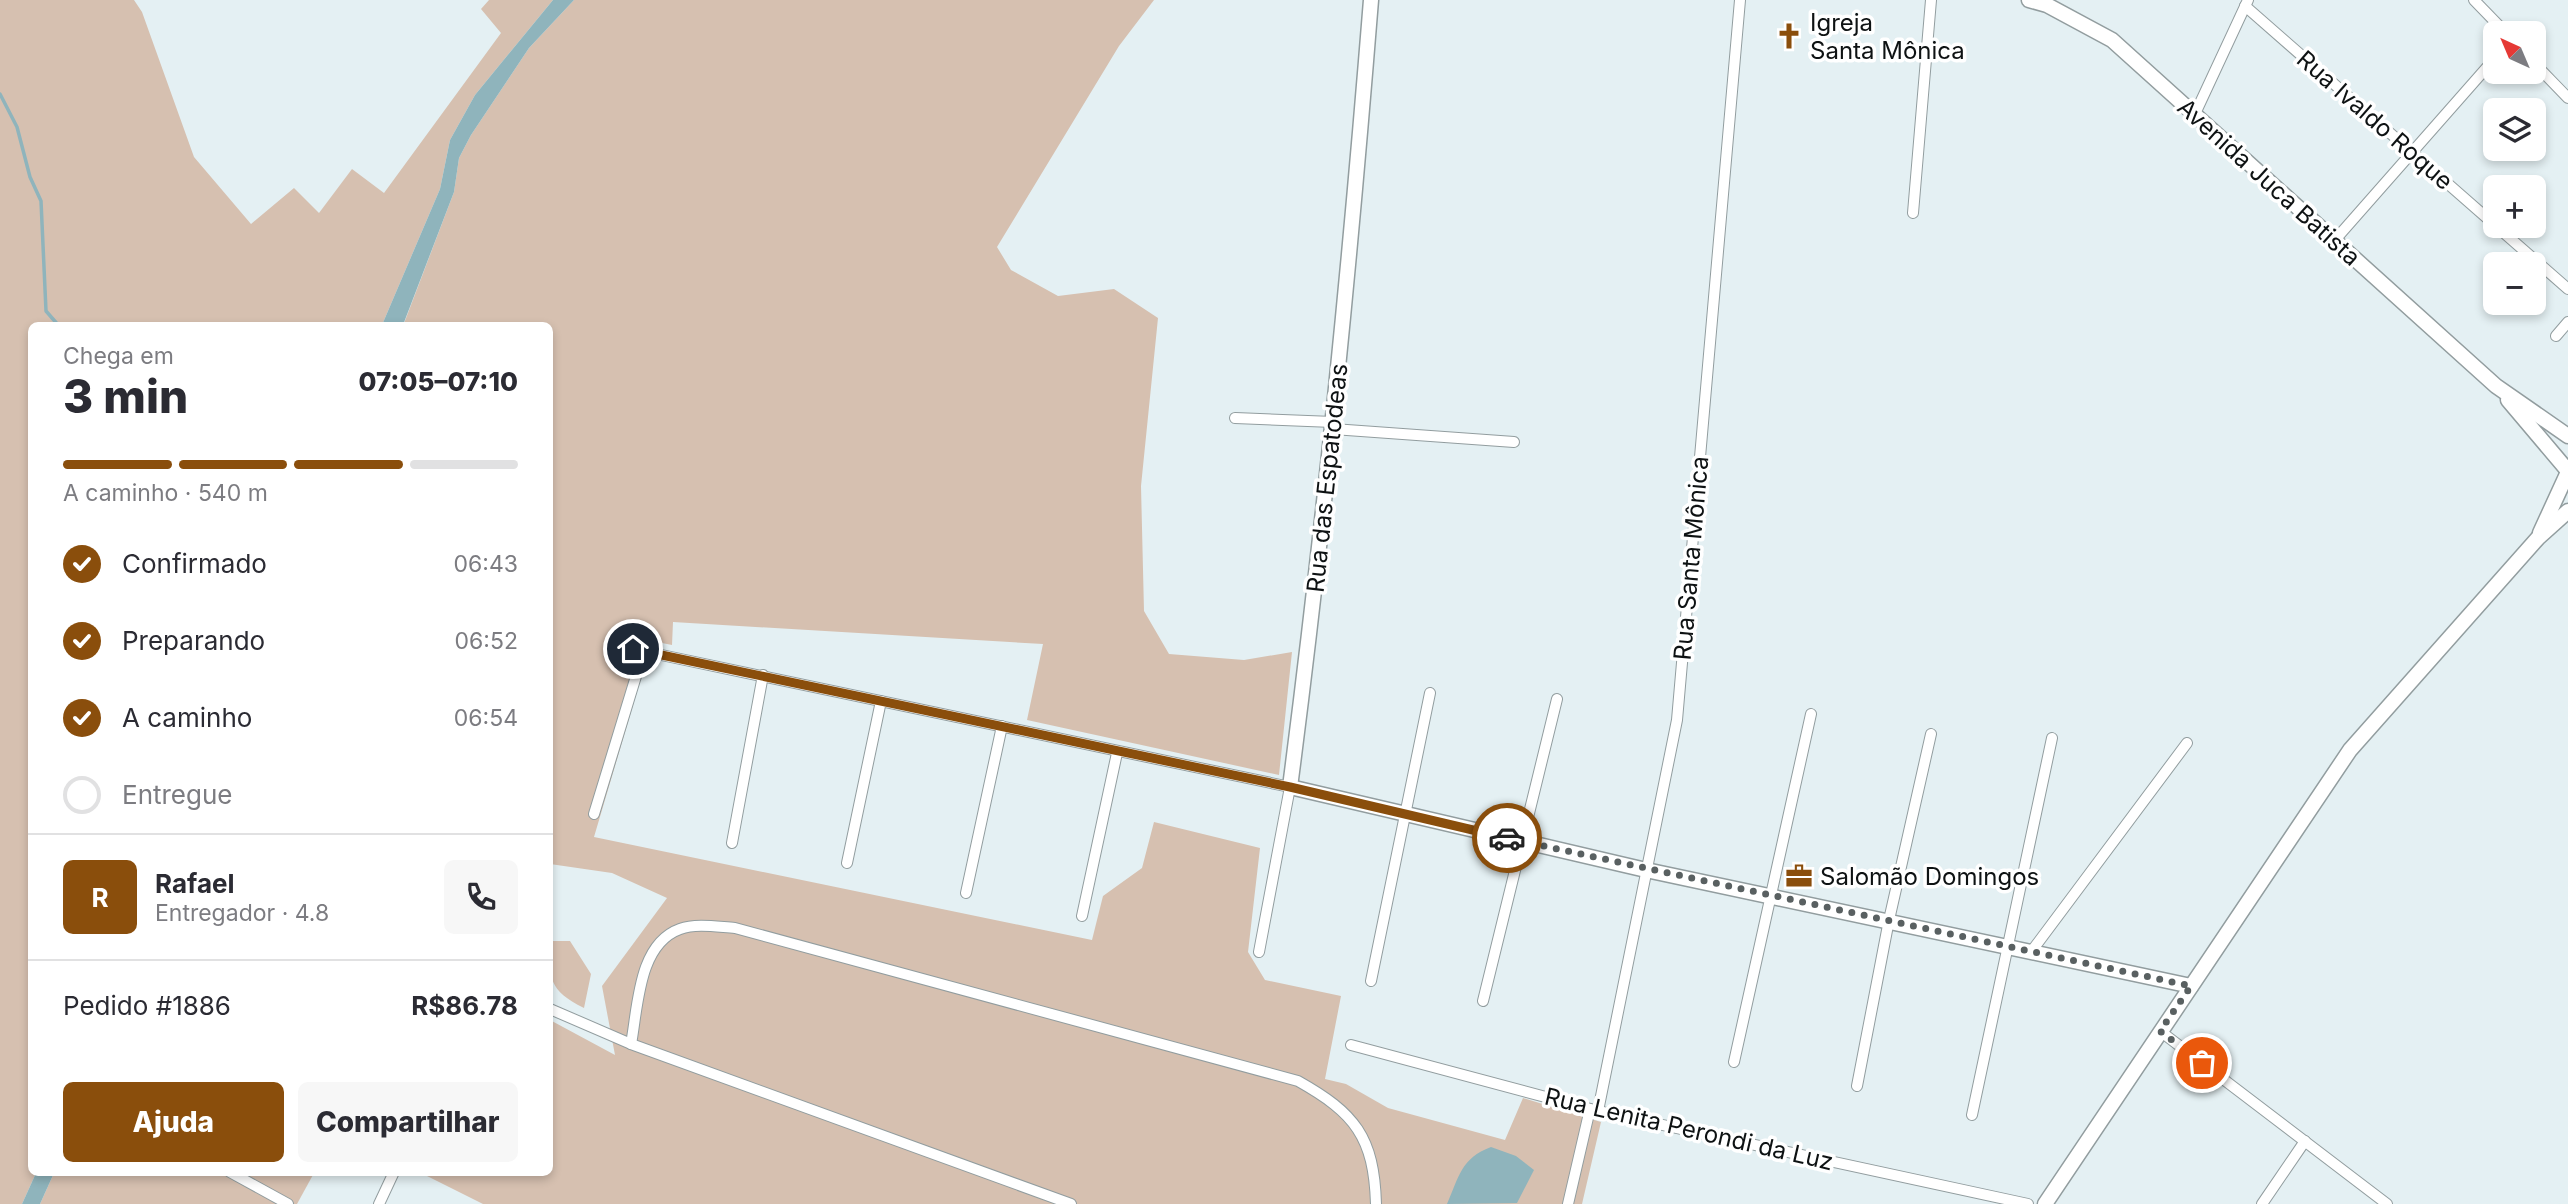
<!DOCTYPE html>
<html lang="pt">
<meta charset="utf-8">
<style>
body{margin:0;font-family:Inter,sans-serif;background:#f7f7f7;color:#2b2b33;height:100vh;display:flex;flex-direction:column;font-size:26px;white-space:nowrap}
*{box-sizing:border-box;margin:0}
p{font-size:23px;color:#7c7c81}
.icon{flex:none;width:38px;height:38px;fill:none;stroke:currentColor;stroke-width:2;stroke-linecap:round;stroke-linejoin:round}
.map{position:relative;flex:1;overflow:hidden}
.panel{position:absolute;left:28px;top:322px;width:525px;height:854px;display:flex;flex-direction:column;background:#fff;border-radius:10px;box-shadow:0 4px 10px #0003}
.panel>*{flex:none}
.needle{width:46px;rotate:316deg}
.fabs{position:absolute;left:2483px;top:21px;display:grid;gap:14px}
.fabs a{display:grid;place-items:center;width:63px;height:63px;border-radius:10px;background:#fff;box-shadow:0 4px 10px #0003;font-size:35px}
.pin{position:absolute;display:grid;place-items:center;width:60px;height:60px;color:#fff;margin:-30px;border:4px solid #fff;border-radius:50%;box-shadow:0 2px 7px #0007}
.courier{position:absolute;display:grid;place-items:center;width:70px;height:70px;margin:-35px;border:5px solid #8a4e0c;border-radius:50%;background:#fff;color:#222;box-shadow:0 2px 9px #0007}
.summary em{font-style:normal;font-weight:800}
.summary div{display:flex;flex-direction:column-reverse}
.summary{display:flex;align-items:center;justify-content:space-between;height:119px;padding:0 35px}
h1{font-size:46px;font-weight:800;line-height:52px}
.bar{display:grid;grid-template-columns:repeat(4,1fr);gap:10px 7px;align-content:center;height:84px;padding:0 35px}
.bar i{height:9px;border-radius:5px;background:#e1e1e2}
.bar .current{background:#8a4e0c}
.bar p{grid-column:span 4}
.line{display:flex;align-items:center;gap:18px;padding:0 35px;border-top:2px solid #e1e1e2}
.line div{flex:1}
.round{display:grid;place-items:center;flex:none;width:74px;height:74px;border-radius:10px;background:#f7f7f7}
ol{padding:0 35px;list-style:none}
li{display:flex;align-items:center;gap:21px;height:77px}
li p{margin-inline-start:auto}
li .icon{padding:7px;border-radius:50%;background:#8a4e0c;color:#fff;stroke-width:4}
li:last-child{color:#7c7c81}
li i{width:38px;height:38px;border:4px solid #e1e1e2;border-radius:50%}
.action{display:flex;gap:14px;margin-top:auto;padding:14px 35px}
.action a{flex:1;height:80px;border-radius:10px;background:#8a4e0c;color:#fff;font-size:28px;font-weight:800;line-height:80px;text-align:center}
.action a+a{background:#f7f7f7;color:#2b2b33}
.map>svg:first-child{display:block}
.green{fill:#d6c0b0}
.water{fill:#8fb4bc}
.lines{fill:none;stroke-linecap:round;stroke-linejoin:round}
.stream{stroke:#8fb4bc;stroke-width:3.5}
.street-casing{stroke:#929d9f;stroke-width:12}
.secondary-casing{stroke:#929d9f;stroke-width:17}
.street{stroke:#fff;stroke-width:10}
.secondary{stroke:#fff;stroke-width:14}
.done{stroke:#596061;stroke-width:7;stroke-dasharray:0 12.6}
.route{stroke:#8a4e0c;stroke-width:9}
.labels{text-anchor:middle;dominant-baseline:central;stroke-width:7;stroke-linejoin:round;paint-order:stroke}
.poi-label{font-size:24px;fill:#0e1213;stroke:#fff;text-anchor:start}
.street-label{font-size:24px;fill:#0e1213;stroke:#fff}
</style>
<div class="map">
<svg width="2568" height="1204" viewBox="0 0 2568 1204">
<rect width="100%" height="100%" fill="#e4f0f3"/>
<g class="green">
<polygon points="0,0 134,0 142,12 194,157 251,224 294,188 319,213 352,169 384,193 501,33 481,9 489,0 553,0 475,95 450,140 440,189 382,325 32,326 32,1172 36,1173 22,1204 0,1204"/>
<polygon points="574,0 1154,0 1119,46 997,247 1011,270 1058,296 1114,289 1158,318 1141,486 1144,611 1169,654 1244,660 1292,652 1279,775 1027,720 1043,644 673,622 672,645 652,641 594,837 1092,940 1103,896 1142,868 1154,822 1260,848 1248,952 1265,980 1341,996 1325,1079 1346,1084 1388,1108 1505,1140 1523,1098 1601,1122 1582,1204 483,1204 421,1173 550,1172 550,1020 615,1055 602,986 667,898 612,873 550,864 550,326 403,326 454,192 459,158 471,135 529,48"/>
<path d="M550,941H570L591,974L584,1008C548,990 549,978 550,941Z"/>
<polygon points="54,1173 314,1173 297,1204 40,1204"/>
</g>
<g class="water">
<polygon points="553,0 574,0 529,48 471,135 459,158 454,192 403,325 382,325 440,189 450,140 475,95"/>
<path d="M1491,1147L1516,1156L1534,1170L1517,1203L1447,1204C1459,1177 1461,1158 1491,1147Z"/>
<polygon points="36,1173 54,1173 40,1204 22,1204"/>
</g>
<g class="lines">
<polyline class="stream" points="0,94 17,127 30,177 41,201 46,311 59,326"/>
<g class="street-casing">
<g id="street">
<polyline points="2474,0 2506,33"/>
<polyline points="2245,6 2568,289"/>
<polyline points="2534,63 2568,98"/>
<polyline points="2194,116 2248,0"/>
<polyline points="1913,213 1931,0"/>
<polyline points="2334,241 2496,57"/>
<polyline points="2556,336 2568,322"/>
<polyline points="1235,418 1333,422"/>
<polyline points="1333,429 1514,442"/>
<polyline points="633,649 1290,787 1259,952"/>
<polyline points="594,814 644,650"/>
<polyline points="732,843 763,675"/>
<polyline points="847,863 881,701"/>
<polyline points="966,893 1002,726"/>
<polyline points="1082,916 1117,753"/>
<polyline points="2031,952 2187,743"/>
<polyline points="1371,981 1430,693"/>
<polyline points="1483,1001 1557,699"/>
<polyline points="550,1009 631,1044 1071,1204"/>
<polyline points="2160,1031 2387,1204"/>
<path d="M631,1044C638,1007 638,944 680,929C696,923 718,927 735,928L1298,1081C1355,1113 1374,1137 1376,1204"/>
<polyline points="1351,1045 1598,1111 2028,1204"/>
<polyline points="1734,1062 1811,714"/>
<polyline points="1857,1086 1889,920 1931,734"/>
<polyline points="1598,1111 1677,720 1740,0"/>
<polyline points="1972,1115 2052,738"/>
<polyline points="230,1172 288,1204"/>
<polyline points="379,1204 394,1172"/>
<polyline points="1568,1204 1590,1109"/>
<polyline points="2262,1204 2305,1141"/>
</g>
</g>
<g class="secondary-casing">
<g id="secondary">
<path d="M1371,0C1350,263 1324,526 1290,787L1646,870L2191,986"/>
<polyline points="2029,0 2047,5 2112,40 2496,386 2568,436"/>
<polyline points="2508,400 2568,471"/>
<polyline points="2540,533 2568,472"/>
<polyline points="2045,1204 2350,750 2538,538 2568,511"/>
</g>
</g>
<use href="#street" class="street"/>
<use href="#secondary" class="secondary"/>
</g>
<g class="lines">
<polyline class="done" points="1507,838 2191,986 2160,1031 2202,1063"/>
<polyline class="route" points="633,649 1290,787 1507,838"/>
</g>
<defs>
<g id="church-bare" transform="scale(2.1)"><path d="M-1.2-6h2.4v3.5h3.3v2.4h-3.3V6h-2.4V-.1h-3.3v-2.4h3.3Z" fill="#8a4e0c" stroke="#fff" stroke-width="2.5" paint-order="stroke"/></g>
<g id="office-bare" transform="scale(2.1)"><path d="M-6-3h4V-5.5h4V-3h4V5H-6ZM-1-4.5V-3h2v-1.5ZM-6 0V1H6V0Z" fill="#8a4e0c" stroke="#fff" stroke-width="2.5" paint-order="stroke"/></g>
</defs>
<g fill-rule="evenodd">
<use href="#church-bare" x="1789" y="36"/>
<use href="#office-bare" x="1799" y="876"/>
</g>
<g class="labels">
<g class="poi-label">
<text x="1810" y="22">Igreja<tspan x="1810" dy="28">Santa Mônica</tspan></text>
<text x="1820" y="876">Salomão Domingos</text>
</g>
<g class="street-label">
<text transform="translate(2375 120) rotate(41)">Rua Ivaldo Roque</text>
<text transform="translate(2269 182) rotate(42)">Avenida Juca Batista</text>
<text transform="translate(1327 478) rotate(-84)">Rua das Espatodeas</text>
<text transform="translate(1691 558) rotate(-85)">Rua Santa Mônica</text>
<text transform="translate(1689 1129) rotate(13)">Rua Lenita Perondi da Luz</text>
</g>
</g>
</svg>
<div class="fabs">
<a><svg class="needle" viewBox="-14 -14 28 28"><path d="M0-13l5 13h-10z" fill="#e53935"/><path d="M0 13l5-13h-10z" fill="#7c7c81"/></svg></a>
<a><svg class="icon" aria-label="layers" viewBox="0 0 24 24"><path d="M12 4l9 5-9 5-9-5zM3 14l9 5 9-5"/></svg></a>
<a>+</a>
<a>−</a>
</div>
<div class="pin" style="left:2202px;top:1063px;background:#ea580c"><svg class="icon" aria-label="bag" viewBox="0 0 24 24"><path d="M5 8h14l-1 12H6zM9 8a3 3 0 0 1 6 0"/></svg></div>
<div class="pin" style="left:633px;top:649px;background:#1f2937"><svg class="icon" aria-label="home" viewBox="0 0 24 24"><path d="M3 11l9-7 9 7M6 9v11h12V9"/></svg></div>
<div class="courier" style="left:1507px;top:838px"><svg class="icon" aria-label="car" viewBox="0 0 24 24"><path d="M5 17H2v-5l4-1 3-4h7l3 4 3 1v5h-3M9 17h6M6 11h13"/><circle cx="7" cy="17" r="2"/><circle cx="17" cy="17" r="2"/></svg></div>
<section class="panel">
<div class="summary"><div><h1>3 min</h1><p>Chega em</p></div><em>07:05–07:10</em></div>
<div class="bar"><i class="current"></i><i class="current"></i><i class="current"></i><i></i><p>A caminho · 540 m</p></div>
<ol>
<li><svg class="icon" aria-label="check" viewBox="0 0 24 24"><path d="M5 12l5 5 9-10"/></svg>Confirmado<p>06:43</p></li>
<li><svg class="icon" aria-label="check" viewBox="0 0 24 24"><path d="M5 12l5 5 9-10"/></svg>Preparando<p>06:52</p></li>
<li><svg class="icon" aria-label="check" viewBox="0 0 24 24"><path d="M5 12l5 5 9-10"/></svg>A caminho<p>06:54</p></li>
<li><i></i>Entregue</li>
</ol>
<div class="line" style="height:126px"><b class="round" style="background:#8a4e0c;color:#fff">R</b><div><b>Rafael</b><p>Entregador · 4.8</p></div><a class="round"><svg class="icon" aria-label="phone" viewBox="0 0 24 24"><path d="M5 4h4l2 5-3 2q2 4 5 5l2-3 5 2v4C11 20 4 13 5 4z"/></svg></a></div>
<div class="line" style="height:91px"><div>Pedido #1886</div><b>R$86.78</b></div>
<div class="action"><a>Ajuda</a><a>Compartilhar</a></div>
</section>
</div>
